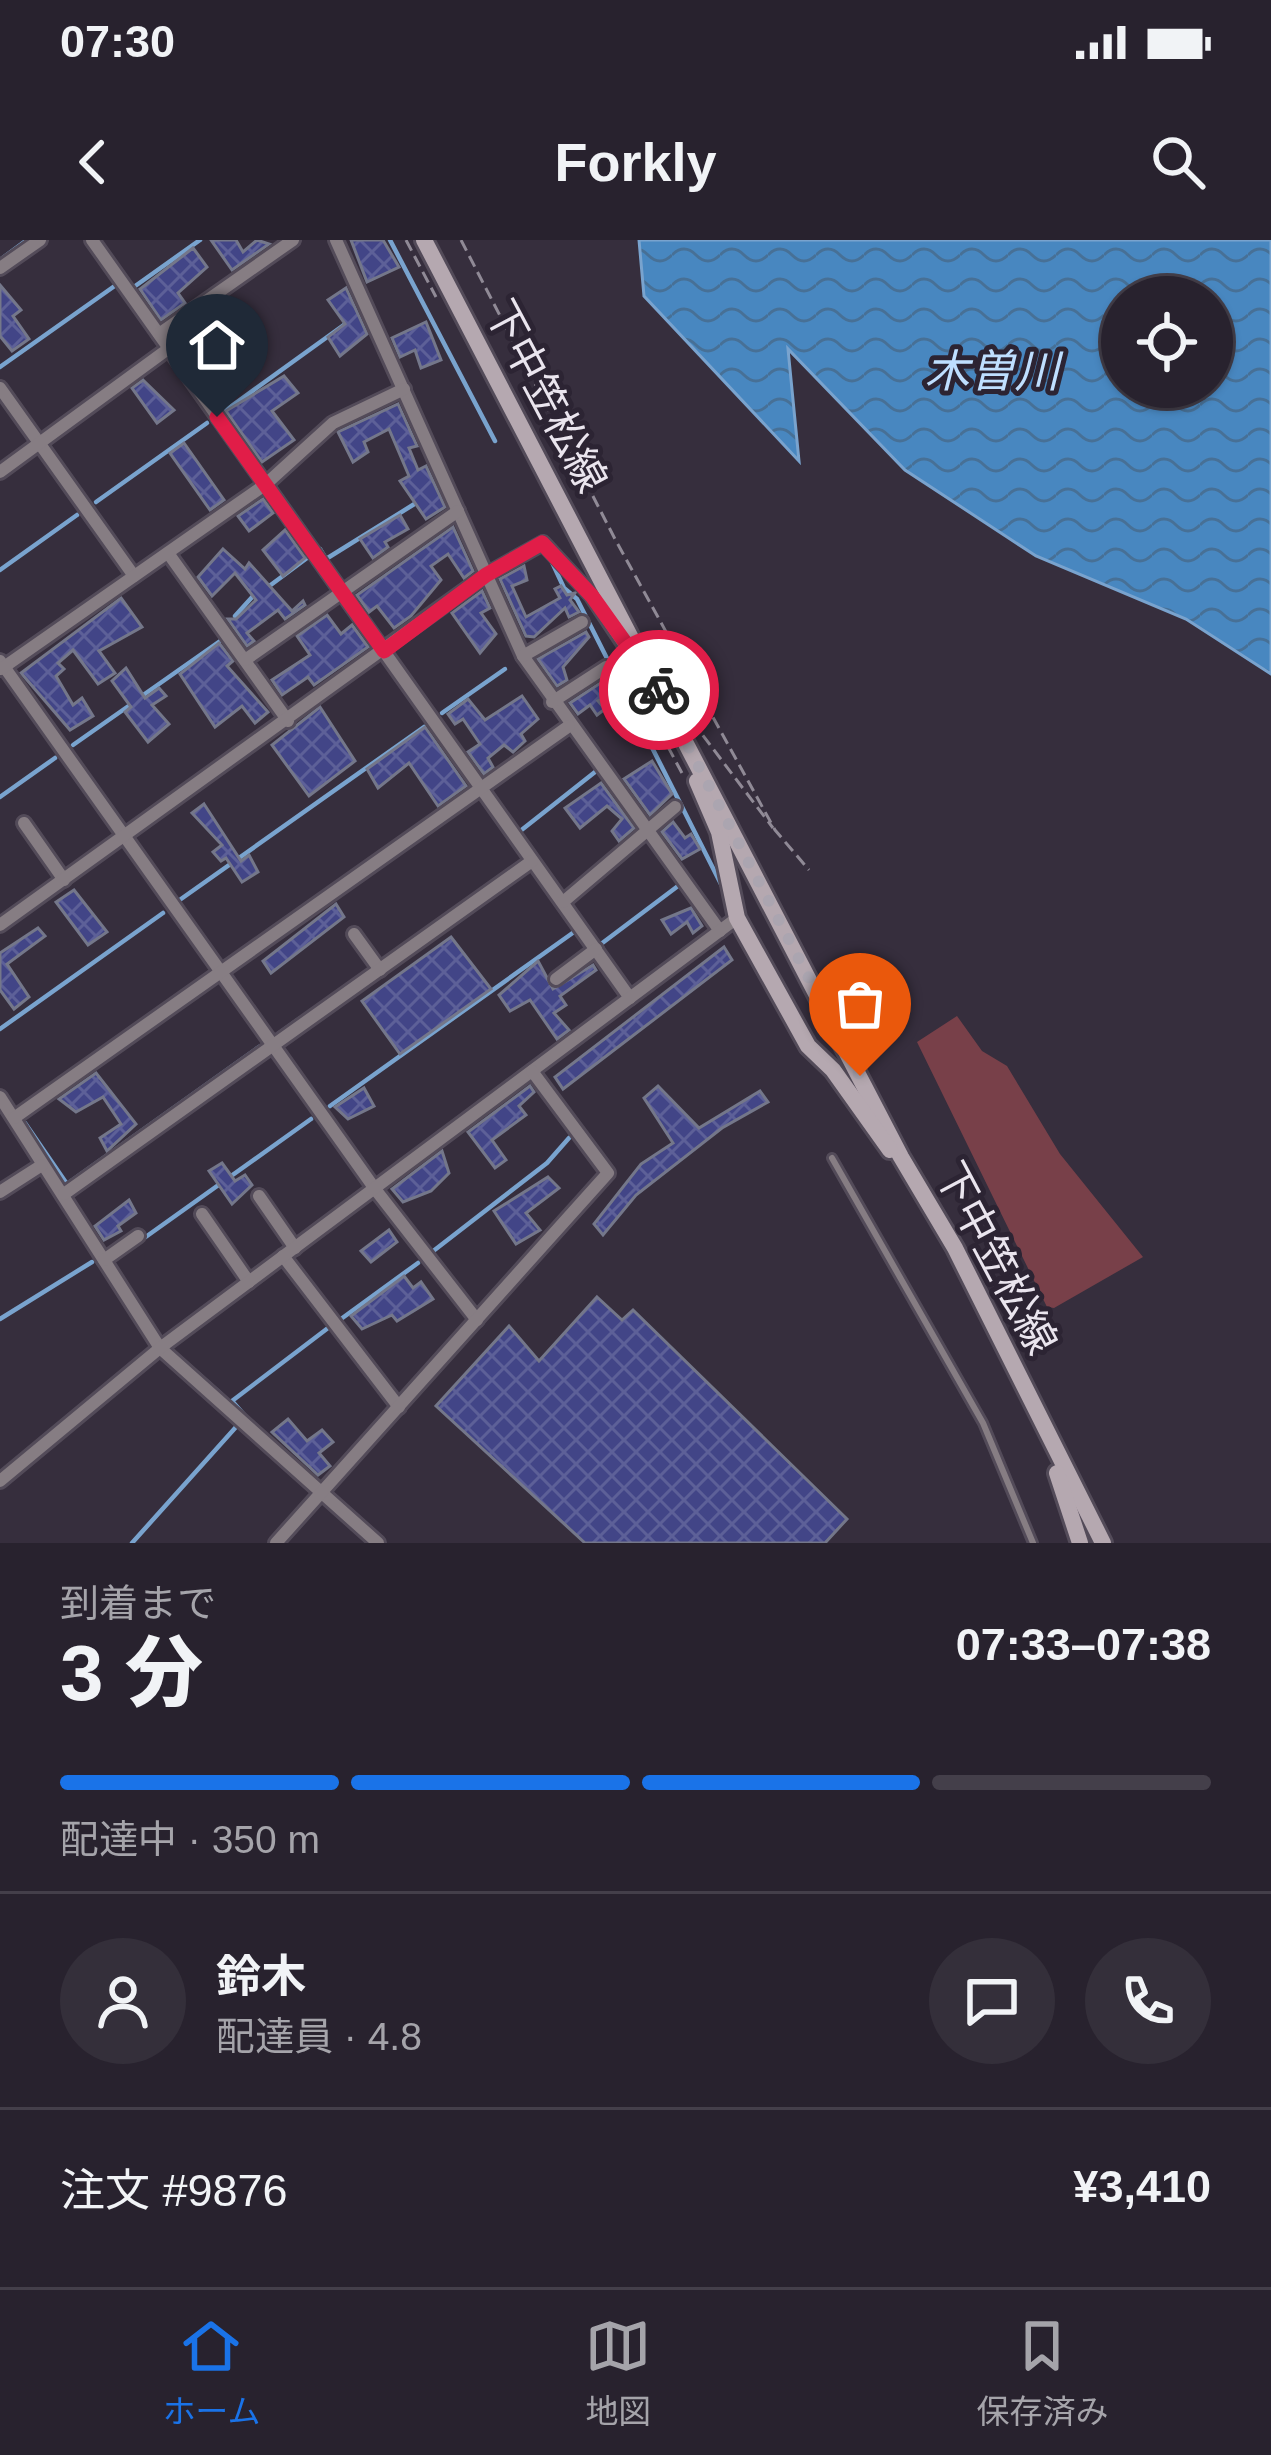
<!DOCTYPE html>
<html lang="ja">
<meta charset="utf-8">
<style>
body{margin:0;font-family:Arial,"Noto Sans JP",sans-serif;background:#342f3a;color:#f1f3f6;height:100vh;display:flex;flex-direction:column;font-size:45px;white-space:nowrap}
*{box-sizing:border-box;margin:0}
p{font-size:39px;color:#a5a4aa}
.icon{flex:none;width:66px;height:66px;fill:none;stroke:currentColor;stroke-width:2;stroke-linecap:round;stroke-linejoin:round}
.map{position:relative;height:1303px;overflow:hidden}
.sheet{display:flex;flex-direction:column;background:#28222e;flex:1}
.sheet>*{flex:none}
.buttons{position:absolute;left:1101px;top:36px;display:grid;gap:24px}
.buttons a{display:grid;place-items:center;width:132px;height:132px;border-radius:50%;background:#28222e;box-shadow:0 3px 9px #0004,0 0 0 3px #443f4a;font-size:60px}
.pin{position:absolute;display:grid;place-items:center;width:102px;height:102px;color:#fff;margin:-123px -51px;border-radius:50% 50% 50% 0;rotate:-45deg;box-shadow:0 0 12px #0007}
.pin .icon{rotate:45deg}
.courier{position:absolute;display:grid;place-items:center;width:120px;height:120px;margin:-60px;border:9px solid #e11d48;border-radius:50%;background:#fff;color:#222;box-shadow:0 3px 15px #0007}
.head em{font-style:normal;font-weight:800}
.head div{display:flex;flex-direction:column-reverse}
.head{display:flex;align-items:center;justify-content:space-between;height:204px;padding:0 60px}
h1{font-size:78px;font-weight:800;line-height:90px}
.bar{display:grid;grid-template-columns:repeat(4,1fr);gap:18px 12px;align-content:center;height:144px;padding:0 60px}
.bar i{height:15px;border-radius:9px;background:#443f4a}
.bar .selected{background:#1a73e8}
.bar p{grid-column:span 4}
.line{display:flex;align-items:center;gap:30px;padding:0 60px;border-top:3px solid #443f4a}
.line div{flex:1}
.round{display:grid;place-items:center;flex:none;width:126px;height:126px;border-radius:63px;background:#342f3a}
.status{display:flex;justify-content:space-between;align-items:center;height:84px;padding:0 60px;background:#28222e;direction:ltr}
.status svg{height:33px;fill:currentColor}
header{display:flex;justify-content:space-between;align-items:center;height:156px;padding:0 60px;background:#28222e;font-size:54px;font-weight:800}
.menu{display:flex;justify-content:space-around;align-items:center;height:168px;border-top:3px solid #443f4a;background:#28222e;font-size:33px;color:#a5a4aa}
.menu a{display:grid;justify-items:center;gap:6px}
.menu .selected{color:#1a73e8}
.map>svg:first-child{display:block}
.grass{fill:#784049}
.water{fill:url(#water-waves);stroke:#79a3ce;stroke-width:3;fill-rule:evenodd}
.lines{fill:none;stroke-linecap:round;stroke-linejoin:round}
.stream{stroke:#79a3ce;stroke-width:4.5}
.building{fill:url(#building-cross-hatch);stroke:#74778a;stroke-width:3}
.lane-casing{stroke:#534b59;stroke-width:12}
.street-casing{stroke:#534b59;stroke-width:18}
.secondary-casing{stroke:#534b59;stroke-width:22}
.path{stroke:#908a96;stroke-width:3;stroke-dasharray:12 6;stroke-linecap:butt}
.lane{stroke:#867d83;stroke-width:6}
.street{stroke:#867d83;stroke-width:12}
.secondary{stroke:#b5a8b0;stroke-width:16}
.done{stroke:#aba5b0;stroke-width:12;stroke-dasharray:0 21.6}
.route{stroke:#e11d48;stroke-width:15}
.labels{text-anchor:middle;dominant-baseline:central;stroke-width:10;stroke-linejoin:round;paint-order:stroke}
.street-label{font-size:42px;fill:#eae5ee;stroke:#2c2433}
.water-label{font-size:45px;font-style:italic;fill:#bfdfff;stroke:#2c2433}
</style>
<div class="status"><b>07:30</b><svg viewBox="0 0 49 12"><path d="M0 12V9h3v3zM5 12V6h3v6zM10 12V3h3v9zM15 12V0h3v12zM26 1h20v11H26zM47 4h2v5h-2z"/></svg></div>
<header><svg class="icon" aria-label="back" viewBox="0 0 24 24"><path d="M15 5l-7 7 7 7"/></svg>Forkly<svg class="icon" aria-label="search" viewBox="0 0 24 24"><circle cx="10" cy="10" r="6"/><path d="M15 15l6 6"/></svg></header>
<div class="map">
<svg width="1271" height="1303" viewBox="0 0 1271 1303">
<defs>
<pattern id="water-waves" width="16" height="10" patternUnits="userSpaceOnUse" patternTransform="scale(3)"><rect width="16" height="10" fill="#4887c0"/><path d="M0 5q4-4 8 0t8 0" fill="none" stroke="#477096"/></pattern>
<pattern id="building-cross-hatch" width="8" height="8" patternUnits="userSpaceOnUse" patternTransform="scale(3)"><rect width="8" height="8" fill="#424587"/><path d="M0 0l8 8M0 8l8-8" fill="none" stroke="#5d6098"/></pattern>
</defs>
<rect width="100%" height="100%" fill="#362e3d"/>
<polygon class="grass" points="957,776 982,811 1007,826 1060,914 1143,1017 1054,1068 1047,1067 917,802"/>
<path class="water" d="M639,0H1271V434L1186,379L1036,316L905,230L788,109L799,221L644,56ZM1122,57H1212V147H1122Z"/>
<g class="lines">
<g class="stream">
<polyline points="390,0 495,201"/>
<polyline points="0,20 27,0"/>
<polyline points="131,49 200,0"/>
<polyline points="0,127 116,45"/>
<polyline points="226,170 348,82"/>
<polyline points="96,262 207,183"/>
<polyline points="320,309 326,319 416,263"/>
<polyline points="551,320 564,348 577,359 723,648"/>
<polyline points="0,330 77,275"/>
<polyline points="268,347 307,318"/>
<polyline points="240,382 235,376 254,355"/>
<polyline points="139,458 223,399"/>
<polyline points="442,473 505,429"/>
<polyline points="73,505 130,465"/>
<polyline points="0,557 55,518"/>
<polyline points="533,611 519,592 595,532"/>
<polyline points="181,659 424,487"/>
<polyline points="601,704 678,646"/>
<polyline points="0,789 163,673"/>
<polyline points="278,794 299,779"/>
<polyline points="330,866 574,692"/>
<polyline points="25,883 67,944 259,807"/>
<polyline points="140,1001 311,879"/>
<polyline points="432,1012 547,923 569,898"/>
<polyline points="0,1079 92,1022"/>
<polyline points="341,1079 418,1023"/>
<polyline points="172,1111 222,1155"/>
<polyline points="246,1177 232,1161 328,1088"/>
<polyline points="132,1303 236,1187"/>
</g>
</g>
<g class="building">
<polygon points="211,0 236,0 243,12 257,0 269,4 232,30"/>
<polygon points="351,0 383,0 399,27 367,42"/>
<polygon points="193,8 207,27 178,53 185,63 161,80 140,49"/>
<polygon points="0,45 21,70 13,76 29,99 12,111 0,96"/>
<polygon points="346,48 367,94 340,116 328,97 345,84 328,60"/>
<polygon points="200,78 209,95 190,109 180,92"/>
<polygon points="426,82 441,120 421,128 415,110 400,117 392,98"/>
<polygon points="284,136 298,153 272,171 294,200 262,222 226,171"/>
<polygon points="143,140 174,170 157,183 132,148"/>
<polygon points="398,164 417,206 409,208 418,230 426,226 445,267 426,279 400,241 409,236 389,189 364,202 368,212 353,222 338,192"/>
<polygon points="184,203 224,260 210,270 170,213"/>
<polygon points="263,259 273,273 249,291 238,276"/>
<polygon points="400,275 408,289 385,302 388,307 373,318 360,299"/>
<polygon points="453,287 473,331 464,338 448,314 431,326 441,340 411,376 394,388 377,366 369,372 357,355"/>
<polygon points="285,290 305,318 283,336 263,310"/>
<polygon points="223,309 245,329 249,323 292,371 303,361 305,365 285,379 278,370 247,393 254,401 247,406 228,379 236,379 256,360 235,333 212,356 198,337"/>
<polygon points="524,326 527,340 512,346 526,377 560,358 555,349 561,346 567,355 575,353 570,360 579,372 569,377 565,368 534,397 526,396 500,339"/>
<polygon points="482,351 490,368 481,373 496,394 480,413 452,373"/>
<polygon points="121,358 142,387 99,411 115,433 98,444 73,410 58,423 64,429 56,436 73,465 82,458 93,476 70,490 21,433"/>
<polygon points="327,375 341,394 352,385 368,407 314,445 308,437 282,455 272,440 310,415 297,396"/>
<polygon points="586,392 589,397 563,427 567,440 557,446 538,419"/>
<polygon points="219,403 233,421 227,426 268,472 255,483 242,466 215,487 180,434"/>
<polygon points="126,428 145,458 159,448 166,456 152,465 169,484 148,502 125,472 131,467 112,441"/>
<polygon points="608,438 616,451 598,461 605,469 597,475 590,465 578,474 570,463"/>
<polygon points="522,456 538,479 521,494 525,501 513,512 504,505 488,518 493,527 484,534 468,512 480,504 463,479 455,484 448,474 468,459 485,480"/>
<polygon points="320,467 355,521 309,556 272,505"/>
<polygon points="425,487 466,546 438,566 409,523 378,548 367,529"/>
<polygon points="652,521 672,554 650,575 624,539"/>
<polygon points="601,543 634,588 619,601 612,591 622,579 607,566 580,588 565,568"/>
<polygon points="204,564 241,621 249,615 258,632 242,642 226,618 221,621 213,612 222,605 192,573"/>
<polygon points="673,582 685,598 691,594 700,609 682,619 662,592"/>
<polygon points="74,650 107,692 88,705 56,662"/>
<polygon points="336,664 344,677 271,733 263,721"/>
<polygon points="691,668 702,686 693,693 687,682 671,694 662,680"/>
<polygon points="38,688 45,696 7,724 29,757 14,769 0,750 0,713"/>
<polygon points="451,697 491,749 400,814 362,761"/>
<polygon points="724,707 732,720 563,849 555,837"/>
<polygon points="538,721 553,749 593,725 596,730 560,756 566,765 554,773 569,790 557,799 530,760 510,771 499,755"/>
<polygon points="96,833 136,884 107,911 100,898 121,884 103,857 76,872 59,859"/>
<polygon points="530,846 534,852 519,866 526,875 492,900 506,920 495,928 468,892"/>
<polygon points="658,846 699,888 760,851 768,862 722,888 636,955 603,995 594,984 641,924 673,903 644,858"/>
<polygon points="364,848 374,866 348,879 335,867"/>
<polygon points="442,911 449,933 431,951 403,962 392,949"/>
<polygon points="222,923 235,941 245,935 252,945 232,964 209,931"/>
<polygon points="548,937 559,948 526,973 540,990 516,1004 494,971"/>
<polygon points="129,960 136,973 118,986 121,991 104,1000 95,986"/>
<polygon points="389,990 397,1002 371,1022 361,1011"/>
<polygon points="404,1036 413,1048 421,1042 433,1059 397,1081 392,1075 362,1089 351,1076"/>
<polygon points="597,1057 622,1080 633,1070 847,1279 825,1303 585,1303 436,1166 509,1086 539,1121"/>
<polygon points="288,1179 307,1201 322,1190 333,1202 319,1213 330,1226 318,1235 272,1192"/>
</g>
<g class="lines">
<g class="lane-casing">
<polyline id="lane" points="832,918 983,1183 1033,1303"/>
</g>
<g class="street-casing">
<g id="street">
<polyline points="92,0 630,758"/>
<polyline points="336,0 523,416 720,691"/>
<polyline points="0,28 40,0"/>
<polyline points="159,94 293,0"/>
<polyline points="0,148 134,336"/>
<polyline points="0,232 168,109"/>
<polyline points="168,313 288,481"/>
<polyline points="523,416 582,382"/>
<polyline points="245,420 458,271"/>
<polyline points="0,421 375,949 477,1080"/>
<polyline points="1,429 266,244 333,183 404,149"/>
<polyline points="552,462 606,427"/>
<polyline points="24,583 64,640"/>
<polyline points="563,662 675,567"/>
<polyline points="0,685 486,335 543,303 592,356 642,431"/>
<polyline points="354,694 380,730"/>
<polyline points="556,739 596,709"/>
<polyline points="0,857 160,1108 378,1303"/>
<polyline points="14,878 569,486"/>
<polyline points="0,952 42,925"/>
<polyline points="64,954 532,621"/>
<polyline points="259,956 295,1008"/>
<polyline points="202,974 249,1042"/>
<polyline points="283,1016 399,1167"/>
<polyline points="104,1020 138,996"/>
<polyline points="0,1241 160,1108 737,678"/>
<polyline points="276,1303 608,933 532,831"/>
</g>
</g>
<g class="secondary-casing">
<g id="secondary">
<polyline points="424,0 901,917 955,1008 1103,1303"/>
<polyline points="697,541 719,592 737,678 808,806 833,830 890,910"/>
<polyline points="1057,1233 1080,1303"/>
</g>
</g>
<g class="path">
<polyline points="406,0 436,57"/>
<polyline points="461,0 615,299 775,590 809,630"/>
<polyline points="634,443 683,535"/>
<polyline points="692,481 773,588"/>
</g>
<use href="#lane" class="lane"/>
<use href="#street" class="street"/>
<use href="#secondary" class="secondary"/>
</g>
<g class="lines">
<polyline class="done" points="659,450 860,836"/>
<polyline class="route" points="217,177 384,411 486,335 542,303 592,356 659,450"/>
</g>
<g class="labels">
<g class="street-label">
<text transform="translate(546 156) rotate(62)">下中笠松線</text>
<text transform="translate(996 1018) rotate(62)">下中笠松線</text>
</g>
<g class="water-label">
<text x="992" y="131">木曽川</text>
</g>
</g>
</svg>
<div class="buttons">
<a><svg class="icon" aria-label="locate" viewBox="0 0 24 24"><circle cx="12" cy="12" r="6"/><path d="M12 2v4M12 18v4M2 12h4M18 12h4"/></svg></a>
</div>
<div class="pin" style="left:860px;top:836px;background:#ea580c"><svg class="icon" aria-label="bag" viewBox="0 0 24 24"><path d="M5 8h14l-1 12H6zM9 8a3 3 0 0 1 6 0"/></svg></div>
<div class="pin" style="left:217px;top:177px;background:#1f2937"><svg class="icon" aria-label="home" viewBox="0 0 24 24"><path d="M3 11l9-7 9 7M6 9v11h12V9"/></svg></div>
<div class="courier" style="left:659px;top:450px"><svg class="icon" aria-label="bike" viewBox="0 0 24 24"><circle cx="6" cy="16" r="4"/><circle cx="18" cy="16" r="4"/><path d="M6 16l4-8h5l3 8M10 8l3 8H6M13 5h3"/></svg></div>
</div>
<section class="sheet">
<div class="head"><div><h1>3 分</h1><p>到着まで</p></div><em>07:33–07:38</em></div>
<div class="bar"><i class="selected"></i><i class="selected"></i><i class="selected"></i><i></i><p>配達中 · 350 m</p></div>
<div class="line" style="height:216px"><a class="round"><svg class="icon" aria-label="person" viewBox="0 0 24 24"><circle cx="12" cy="8" r="4"/><path d="M4 21q1-7 8-7t8 7"/></svg></a><div><b>鈴木</b><p>配達員 · 4.8</p></div><a class="round"><svg class="icon" aria-label="chat" viewBox="0 0 24 24"><path d="M4 5h16v11H9l-5 4z"/></svg></a><a class="round"><svg class="icon" aria-label="phone" viewBox="0 0 24 24"><path d="M5 4h4l2 5-3 2q2 4 5 5l2-3 5 2v4C11 20 4 13 5 4z"/></svg></a></div>
<div class="line" style="height:156px"><div>注文 #9876</div><b>¥3,410</b></div>
</section>
<nav class="menu">
<a class="selected"><svg class="icon" aria-label="home" viewBox="0 0 24 24"><path d="M3 11l9-7 9 7M6 9v11h12V9"/></svg>ホーム</a>
<a><svg class="icon" aria-label="map" viewBox="0 0 24 24"><path d="M3 6l6-2 6 2 6-2v14l-6 2-6-2-6 2zM9 4v14M15 6v14"/></svg>地図</a>
<a><svg class="icon" aria-label="saved" viewBox="0 0 24 24"><path d="M7 4h10v16l-5-4-5 4z"/></svg>保存済み</a>
</nav>
